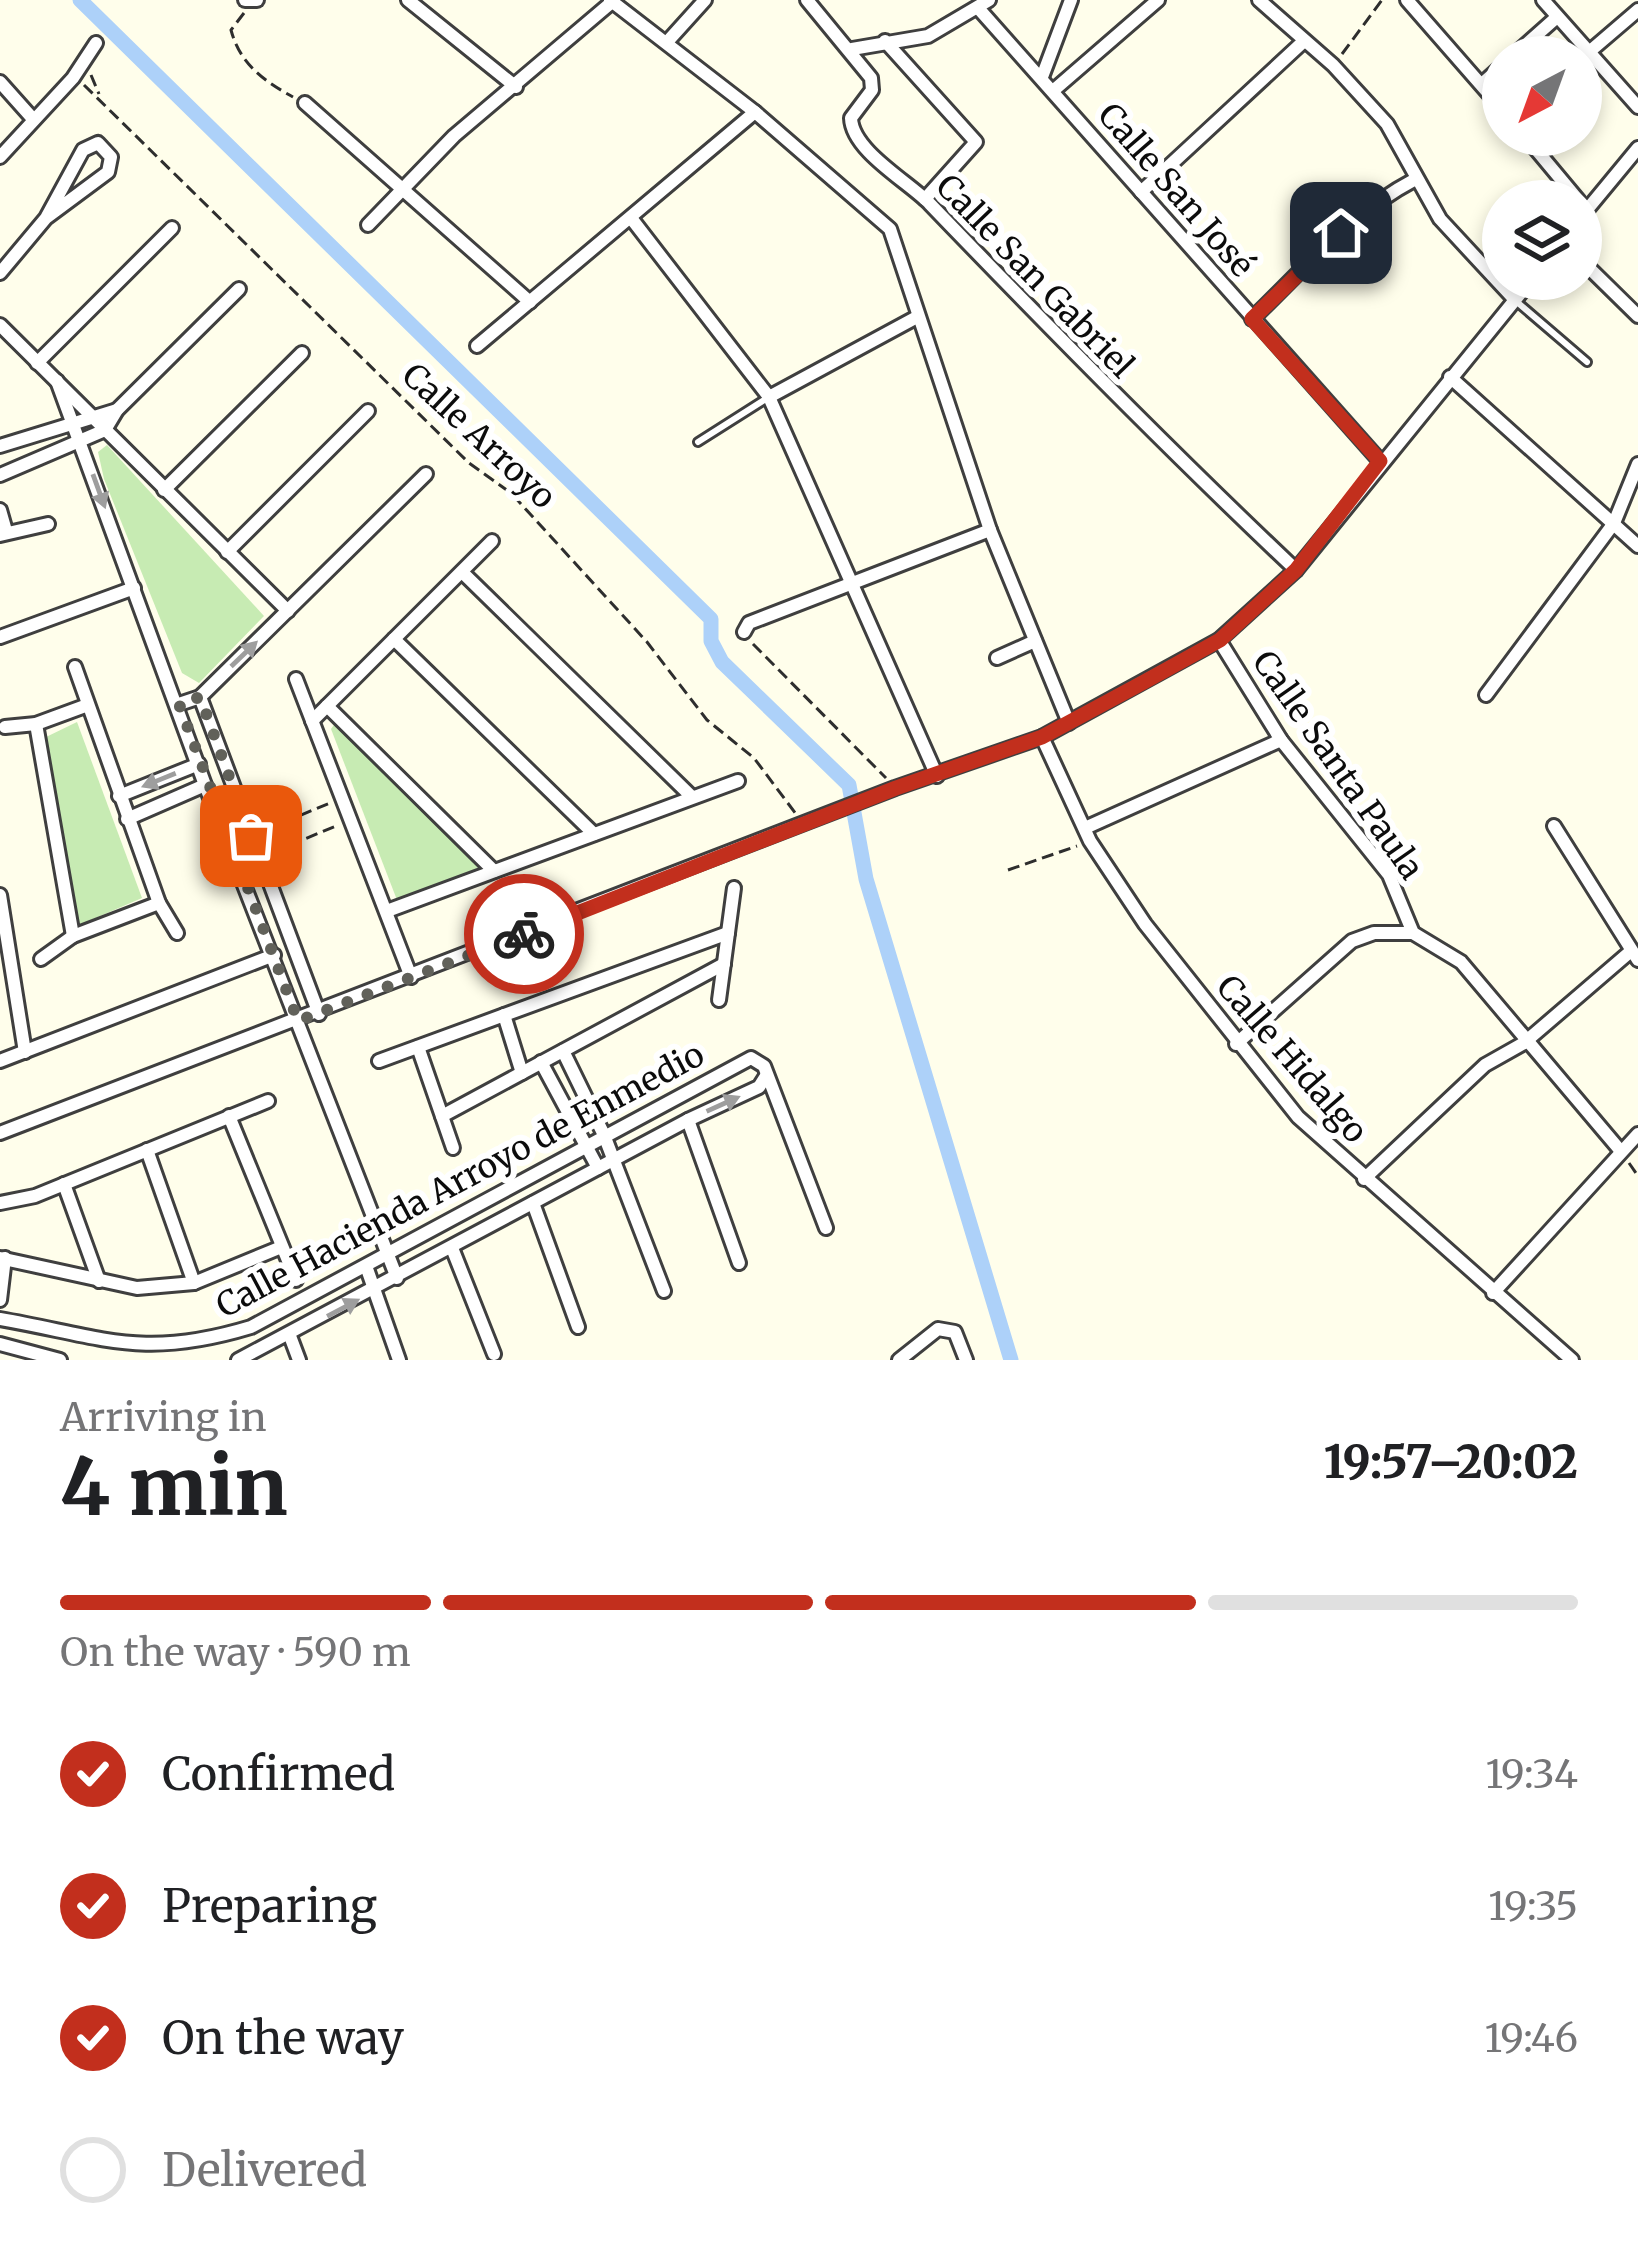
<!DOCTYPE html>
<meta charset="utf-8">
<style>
body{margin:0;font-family:Merriweather,serif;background:#f6f6f6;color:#202124;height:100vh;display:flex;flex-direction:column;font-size:45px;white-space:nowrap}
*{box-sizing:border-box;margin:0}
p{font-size:39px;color:#757577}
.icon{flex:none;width:66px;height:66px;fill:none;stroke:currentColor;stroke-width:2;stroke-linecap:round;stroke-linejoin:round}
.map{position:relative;height:1360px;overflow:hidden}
.panel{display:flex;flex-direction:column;background:#fff;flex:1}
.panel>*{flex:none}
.needle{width:78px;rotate:221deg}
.controls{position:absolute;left:1482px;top:36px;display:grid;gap:24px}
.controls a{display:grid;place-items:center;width:120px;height:120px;border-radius:50%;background:#fff;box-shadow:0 6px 18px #0003;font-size:60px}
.pin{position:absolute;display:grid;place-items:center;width:102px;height:102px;color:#fff;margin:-51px;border-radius:24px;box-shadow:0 6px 18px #0006}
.courier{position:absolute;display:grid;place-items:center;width:120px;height:120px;margin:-60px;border:9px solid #c22f1d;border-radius:50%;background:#fff;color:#222;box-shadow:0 3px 15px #0007}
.headline em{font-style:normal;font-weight:800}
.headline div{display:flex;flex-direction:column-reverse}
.headline{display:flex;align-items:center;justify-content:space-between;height:204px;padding:0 60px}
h1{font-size:78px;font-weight:800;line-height:90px}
.bar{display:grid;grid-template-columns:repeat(4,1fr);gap:18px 12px;align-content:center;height:144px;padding:0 60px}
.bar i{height:15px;border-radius:9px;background:#e0e0e0}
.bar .selected{background:#c22f1d}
.bar p{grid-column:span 4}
ol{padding:0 60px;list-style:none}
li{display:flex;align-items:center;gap:36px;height:132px}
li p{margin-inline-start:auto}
li .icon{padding:12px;border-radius:50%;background:#c22f1d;color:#fff;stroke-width:4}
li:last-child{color:#757577}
li i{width:66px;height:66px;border:6px solid #e0e0e0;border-radius:50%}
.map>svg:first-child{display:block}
.green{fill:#c7ebb3}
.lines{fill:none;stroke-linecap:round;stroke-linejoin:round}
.canal{stroke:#add1f9;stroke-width:15}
.lane-casing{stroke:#3f3f3f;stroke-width:12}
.street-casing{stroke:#3f3f3f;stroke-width:18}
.path{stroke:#2e2e2e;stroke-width:3;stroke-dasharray:12 6;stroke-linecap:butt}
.lane{stroke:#fff;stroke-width:6}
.street{stroke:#fff;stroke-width:12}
.oneway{fill:#9e9e9e}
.done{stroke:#61615a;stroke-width:12;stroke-dasharray:0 21.6}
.route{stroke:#c22f1d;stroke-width:15}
.labels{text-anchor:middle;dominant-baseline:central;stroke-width:12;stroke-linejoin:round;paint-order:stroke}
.street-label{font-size:33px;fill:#0c0c0c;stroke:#fff}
</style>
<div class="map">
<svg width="1638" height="1360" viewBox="0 0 1638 1360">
<rect width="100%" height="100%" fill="#fffeeb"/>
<g class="green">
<polygon points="107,445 264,616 199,683 182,673 104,479 98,452"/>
<polygon points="77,722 142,898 77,926 44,738"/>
<polygon points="336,722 479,866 472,873 397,900 331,729"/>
</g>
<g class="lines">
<polyline class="canal" points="80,0 711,619 711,641 722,662 849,785 866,879 1011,1360"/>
<g class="lane-casing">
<g id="lane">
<polyline points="1517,302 1587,362"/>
<polyline points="698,442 769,397"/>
</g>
</g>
<g class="street-casing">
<g id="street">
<polyline points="245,0 257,0"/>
<polyline points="408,0 516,87"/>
<polyline points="610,0 755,112 890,229 990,530 1069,723"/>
<path d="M807,0L871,78L872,90L851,118C852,151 909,182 930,204C1050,329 1170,451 1296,570"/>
<polyline points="1259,0 1333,65 1387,124 1440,219 1515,300"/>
<polyline points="1407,0 1503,110"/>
<polyline points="1543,0 1638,107"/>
<polyline points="979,9 1380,461"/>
<polyline points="668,41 705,0"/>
<polyline points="885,41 976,142 925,199"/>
<polyline points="852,49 928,36 989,0"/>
<polyline points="1589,52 1638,10"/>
<polyline points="1512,57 1557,17"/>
<polyline points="1042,77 1071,0"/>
<polyline points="0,82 33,119"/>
<polyline points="1482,84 1503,65"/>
<polyline points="1054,90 1158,0"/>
<polyline points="305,103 530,302"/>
<polyline points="1524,135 1579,201"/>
<polyline points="0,157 73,78 96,43"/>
<polyline points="1141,192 1304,41"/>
<polyline points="1581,217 1638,148"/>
<polyline points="631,218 769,397 937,776"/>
<polyline points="368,225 454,136 612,2"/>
<polyline points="1581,260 1638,316"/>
<polyline points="0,273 46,218 83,150 98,143 111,157 108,172 46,218"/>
<path d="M1252,319C1303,270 1351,213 1414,180"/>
<polyline points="0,325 288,611"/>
<polyline points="477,346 755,112"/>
<polyline points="37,363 172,228"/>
<polyline points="1450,377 1638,546"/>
<polyline points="57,381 205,785 397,1278"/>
<polyline points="769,397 917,317"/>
<polyline points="0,446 117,410"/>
<polyline points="0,475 105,430 117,410 239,289"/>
<polyline points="164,490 302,353"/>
<polyline points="0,510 6,531"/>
<polyline points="0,535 48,524"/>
<polyline points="227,552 368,411"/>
<polyline points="462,572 692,797"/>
<polyline points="744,632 749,623 990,530"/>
<polyline points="0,637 134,588"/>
<polyline points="394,639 594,834"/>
<polyline points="1219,640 1281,740 1389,875 1413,933 1461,962 1619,1149"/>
<polyline points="997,658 1035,641"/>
<polyline points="75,667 159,903 177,933"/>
<polyline points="296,679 411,977"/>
<polyline points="1486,695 1614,523 1638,464"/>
<polyline points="200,697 319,1014"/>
<polyline points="179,704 200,697 426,474"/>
<polyline points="327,706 494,871"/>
<polyline points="312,721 492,541"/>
<polyline points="36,724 73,936 159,903"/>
<polyline points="5,727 36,724 85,706"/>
<polyline points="1042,737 1090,841 1145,924 1298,1117 1572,1360"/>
<polyline points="119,796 199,764"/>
<polyline points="127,819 205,785"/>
<polyline points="1554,826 1638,960"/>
<polyline points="1085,828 1281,740"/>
<polyline points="0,895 25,1052"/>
<polyline points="387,911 738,781"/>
<polyline points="41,959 73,936"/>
<polyline points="719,1000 734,888"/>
<polyline points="504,1015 522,1073"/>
<polyline points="1236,1044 1352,941 1374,933 1413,933"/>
<polyline points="418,1047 453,1148"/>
<polyline points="563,1051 604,1135 664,1291"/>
<polyline points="0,1061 274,955"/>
<polyline points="379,1061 728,933"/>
<polyline points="541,1062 598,1168"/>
<polyline points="229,1116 296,1280"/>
<polyline points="442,1116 724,964"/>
<polyline points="688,1120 739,1263"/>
<polyline points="0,1133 895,788 1042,737 1219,640 1296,570 1532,279"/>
<polyline points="147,1150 194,1283"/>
<polyline points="1364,1179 1485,1065 1524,1043 1631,951"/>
<polyline points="64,1184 99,1281"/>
<polyline points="0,1203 35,1196 268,1101"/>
<polyline points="533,1203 578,1327"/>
<polyline points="452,1248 494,1354"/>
<polyline points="0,1258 137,1288 194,1283 279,1248"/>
<polyline points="366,1266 399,1360"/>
<polyline points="1493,1293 1638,1134"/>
<polyline points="0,1300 5,1258"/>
<path d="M0,1319C103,1337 142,1360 251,1327L751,1058L764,1066L826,1228"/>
<polyline points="290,1336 299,1360"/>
<polyline points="0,1344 60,1360"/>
<polyline points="238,1360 688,1120 759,1087 766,1076"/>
<polyline points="899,1360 938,1329 955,1332 966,1360"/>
</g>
</g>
<g class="path">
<path d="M244,13L231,30C240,64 264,81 293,97"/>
<polyline points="1342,54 1382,0"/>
<polyline points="91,75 99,94"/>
<polyline points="84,85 469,463 511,493 647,642 707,720 754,758 796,814"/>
<polyline points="753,644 886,778"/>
<polyline points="267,829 330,803"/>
<polyline points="273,852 336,826"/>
<polyline points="1008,870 1077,846"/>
<polyline points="1629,1163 1638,1176"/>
</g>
<use href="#lane" class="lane"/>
<use href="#street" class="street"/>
</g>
<defs><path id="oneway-solid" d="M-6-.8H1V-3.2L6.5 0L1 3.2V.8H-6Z" transform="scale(3)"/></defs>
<g class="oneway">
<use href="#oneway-solid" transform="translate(99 491) rotate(70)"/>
<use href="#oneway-solid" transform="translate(244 654) rotate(-44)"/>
<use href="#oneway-solid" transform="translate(159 780) rotate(158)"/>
<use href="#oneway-solid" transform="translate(723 1104) rotate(-24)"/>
<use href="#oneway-solid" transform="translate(343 1308) rotate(-28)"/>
</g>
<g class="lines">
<polyline class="done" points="251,836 200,697 179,704 298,1021 524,934"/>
<polyline class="route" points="524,934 896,788 1042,737 1144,682 1220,640 1296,570 1380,461 1252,319 1341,233"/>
</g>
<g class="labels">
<g class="street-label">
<text transform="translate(1176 190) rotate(49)">Calle San José</text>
<text transform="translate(1035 276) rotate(46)">Calle San Gabriel</text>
<text transform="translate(479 436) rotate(43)">Calle Arroyo</text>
<text transform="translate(1338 765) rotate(55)">Calle Santa Paula</text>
<text transform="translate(1292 1059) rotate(49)">Calle Hidalgo</text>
<text transform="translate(460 1180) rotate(-28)">Calle Hacienda Arroyo de Enmedio</text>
</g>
</g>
</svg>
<div class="controls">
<a><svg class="needle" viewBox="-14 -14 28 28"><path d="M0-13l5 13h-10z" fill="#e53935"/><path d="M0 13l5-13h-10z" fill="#757577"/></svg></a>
<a><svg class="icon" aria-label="layers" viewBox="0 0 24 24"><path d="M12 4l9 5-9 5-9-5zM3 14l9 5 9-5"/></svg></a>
</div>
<div class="pin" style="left:251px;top:836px;background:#ea580c"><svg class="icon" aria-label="bag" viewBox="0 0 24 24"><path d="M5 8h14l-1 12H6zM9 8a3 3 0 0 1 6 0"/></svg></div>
<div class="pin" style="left:1341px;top:233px;background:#1f2937"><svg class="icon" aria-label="home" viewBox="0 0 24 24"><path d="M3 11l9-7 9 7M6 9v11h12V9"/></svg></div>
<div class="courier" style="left:524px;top:934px"><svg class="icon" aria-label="bike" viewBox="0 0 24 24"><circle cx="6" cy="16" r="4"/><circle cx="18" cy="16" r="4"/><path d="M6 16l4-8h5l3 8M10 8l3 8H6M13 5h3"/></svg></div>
</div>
<section class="panel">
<div class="headline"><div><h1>4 min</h1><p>Arriving in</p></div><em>19:57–20:02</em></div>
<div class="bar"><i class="selected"></i><i class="selected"></i><i class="selected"></i><i></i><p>On the way · 590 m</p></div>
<ol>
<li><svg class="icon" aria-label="check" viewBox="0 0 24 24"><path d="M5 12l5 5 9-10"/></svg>Confirmed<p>19:34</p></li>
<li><svg class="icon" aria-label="check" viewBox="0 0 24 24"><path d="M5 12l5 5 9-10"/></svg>Preparing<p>19:35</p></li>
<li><svg class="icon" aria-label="check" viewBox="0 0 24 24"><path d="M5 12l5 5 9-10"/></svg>On the way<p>19:46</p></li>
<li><i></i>Delivered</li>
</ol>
</section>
